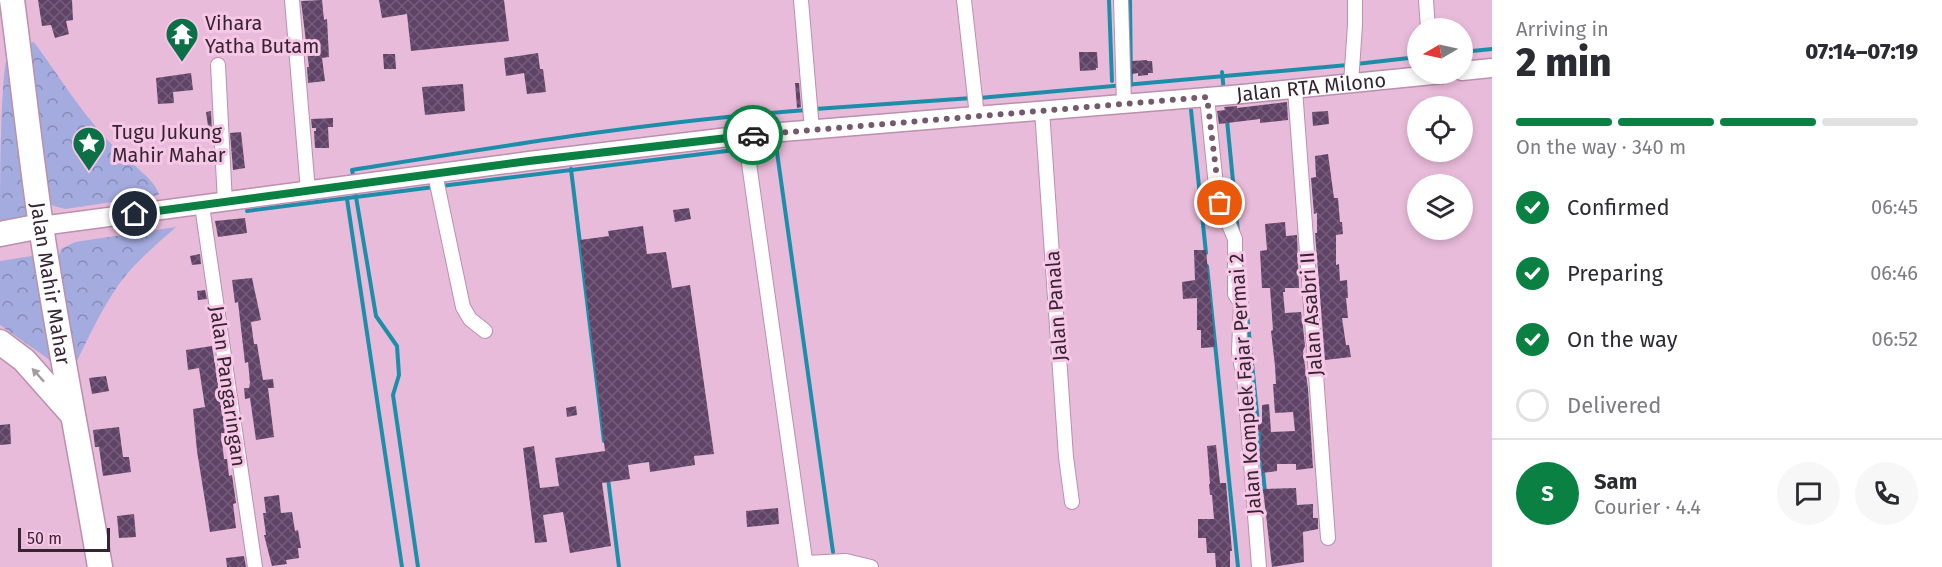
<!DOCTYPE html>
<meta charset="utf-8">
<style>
body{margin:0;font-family:"Fira Sans",sans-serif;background:#f7f7f7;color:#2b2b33;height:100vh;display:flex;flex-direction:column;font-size:22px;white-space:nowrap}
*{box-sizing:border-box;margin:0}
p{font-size:20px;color:#7c7c81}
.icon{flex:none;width:33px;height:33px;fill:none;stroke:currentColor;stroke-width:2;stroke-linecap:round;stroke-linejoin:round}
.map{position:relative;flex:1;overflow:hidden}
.side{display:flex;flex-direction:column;background:#fff;width:450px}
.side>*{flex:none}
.needle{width:39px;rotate:261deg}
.buttons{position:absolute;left:1407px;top:18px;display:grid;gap:12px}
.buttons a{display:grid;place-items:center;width:66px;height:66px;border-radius:50%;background:#fff;box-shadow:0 3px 9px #0003;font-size:30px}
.scale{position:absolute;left:18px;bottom:15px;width:92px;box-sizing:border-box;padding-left:6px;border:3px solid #362430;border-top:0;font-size:16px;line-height:21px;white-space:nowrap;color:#362430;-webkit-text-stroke:4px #f7c7e7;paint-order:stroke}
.pin{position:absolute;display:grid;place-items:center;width:51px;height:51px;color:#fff;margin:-26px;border:3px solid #fff;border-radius:50%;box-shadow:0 2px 6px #0007}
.courier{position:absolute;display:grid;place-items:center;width:60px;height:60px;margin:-30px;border:4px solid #0b8043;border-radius:50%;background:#fff;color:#222;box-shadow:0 2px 8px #0007}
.headline em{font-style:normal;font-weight:800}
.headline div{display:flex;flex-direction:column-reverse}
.headline{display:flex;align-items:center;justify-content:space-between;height:102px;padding:0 24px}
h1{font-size:39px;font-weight:800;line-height:45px}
.bar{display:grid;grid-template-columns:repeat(4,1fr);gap:9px 6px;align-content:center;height:72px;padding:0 24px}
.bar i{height:8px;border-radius:4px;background:#e1e1e2}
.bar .current{background:#0b8043}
.bar p{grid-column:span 4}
.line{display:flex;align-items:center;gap:15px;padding:0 24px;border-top:2px solid #e1e1e2}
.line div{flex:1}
.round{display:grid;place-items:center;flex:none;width:63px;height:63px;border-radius:32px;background:#f7f7f7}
ol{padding:0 24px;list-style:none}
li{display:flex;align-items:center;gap:18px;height:66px}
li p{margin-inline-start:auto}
li .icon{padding:6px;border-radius:50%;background:#0b8043;color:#fff;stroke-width:4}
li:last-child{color:#7c7c81}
li i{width:33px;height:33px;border:3px solid #e1e1e2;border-radius:50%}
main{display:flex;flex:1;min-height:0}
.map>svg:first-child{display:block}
.park{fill:url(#park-crowns)}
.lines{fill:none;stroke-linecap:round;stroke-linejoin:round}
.stream{stroke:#1d8ea9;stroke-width:4}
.building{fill:url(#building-cross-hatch)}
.street-casing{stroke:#bb8fad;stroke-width:16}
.secondary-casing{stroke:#bb8fad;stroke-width:21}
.highway-casing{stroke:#bb8fad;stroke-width:27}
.street{stroke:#fff;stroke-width:14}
.secondary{stroke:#fff;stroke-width:18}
.highway{stroke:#fff;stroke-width:24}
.oneway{fill:#a59ca2}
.done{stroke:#75596c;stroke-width:6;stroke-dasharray:0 10.8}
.route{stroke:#0b8043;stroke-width:8}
.labels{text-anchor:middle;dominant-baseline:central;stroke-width:6;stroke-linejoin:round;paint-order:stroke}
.poi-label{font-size:20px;fill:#362430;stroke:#f7c7e7;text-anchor:start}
.street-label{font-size:20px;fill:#362430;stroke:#f7c7e7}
</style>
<main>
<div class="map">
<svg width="1492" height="567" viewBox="0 0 1492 567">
<defs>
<pattern id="park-crowns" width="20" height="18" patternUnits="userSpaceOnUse" patternTransform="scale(1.5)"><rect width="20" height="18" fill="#a4abde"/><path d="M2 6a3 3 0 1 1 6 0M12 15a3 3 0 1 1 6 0" fill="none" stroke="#868bb4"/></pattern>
<pattern id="building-cross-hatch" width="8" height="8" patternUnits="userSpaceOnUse" patternTransform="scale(1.5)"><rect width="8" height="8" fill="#604468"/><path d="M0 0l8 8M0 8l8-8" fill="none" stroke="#745c7a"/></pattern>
</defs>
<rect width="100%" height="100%" fill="#e9bbda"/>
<g class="park">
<path d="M34,42C61,79 86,120 119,152C130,162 157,182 159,195L65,209L54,206L47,201L28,44Z"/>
<path d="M8,54L34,217L0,224C0,195 0,71 8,54Z"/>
<path d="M176,227C157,244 134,263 119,284C102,309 89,336 76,363L58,259L61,249L75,242Z"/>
<polygon points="38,255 61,374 47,358 0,325 0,261"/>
</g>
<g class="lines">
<g class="stream">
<polyline points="1109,0 1112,81"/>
<polyline points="1130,0 1131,85"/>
<polyline points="1462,52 1492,49"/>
<polyline points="1356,64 1418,57"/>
<polyline points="1222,72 1224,92"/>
<polyline points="979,98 1348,65"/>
<polyline points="815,109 972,98"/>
<polyline points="1191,110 1206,253"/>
<polyline points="1227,120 1238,232"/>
<polyline points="751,148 776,145 833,552"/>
<polyline points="571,169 604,441"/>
<path d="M354,180L352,170C503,146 654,121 807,110"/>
<polyline points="441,186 743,149"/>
<polyline points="355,191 376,316 397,346 399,375 393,395 418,567"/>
<polyline points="347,199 402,567"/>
<polyline points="247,211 434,187"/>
<polyline points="1241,263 1245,301"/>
<polyline points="1207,266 1238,567"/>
<polyline points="1247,314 1265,492"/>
<polyline points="608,478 619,567"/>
</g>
</g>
<g class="building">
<polygon points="38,0 72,0 73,20 66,21 69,34 55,38 51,25 42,26"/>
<polygon points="322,0 324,20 327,19 329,57 322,58 325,81 308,83 307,67 309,67 301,1"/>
<polygon points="379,0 504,0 509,41 411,51 407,14 382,18"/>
<polygon points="1079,52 1097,52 1098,68 1096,68 1096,70 1080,71"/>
<polygon points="538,53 540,69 543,69 546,92 527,94 524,73 506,76 504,58"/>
<polygon points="383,54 395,54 396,69 384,69"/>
<polygon points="1147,60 1147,61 1152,61 1153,73 1148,73 1148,75 1138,76 1138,73 1132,74 1132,61"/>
<polygon points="191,73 193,90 173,92 174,103 158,104 156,78"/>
<polygon points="795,83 799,83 801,107 797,108"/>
<polygon points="463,84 465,111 425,115 422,87"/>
<polygon points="1287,102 1288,120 1260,123 1260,119 1219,124 1217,111 1225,110 1224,107 1237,106 1237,108"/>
<polygon points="211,111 212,133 209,133 206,112"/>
<polygon points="1328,111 1329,124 1313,126 1312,112"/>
<polygon points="333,118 333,127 328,127 329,148 315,148 314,131 316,131 316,128 312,128 311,119"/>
<polygon points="241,132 245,168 233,170 230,133"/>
<polygon points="1328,154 1334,198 1338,198 1340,222 1342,222 1343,234 1336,235 1336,265 1339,264 1340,281 1347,280 1348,298 1346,298 1348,318 1342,318 1346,345 1349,345 1351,357 1325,360 1315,233 1317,233 1317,213 1314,214 1311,178 1316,177 1315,156"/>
<polygon points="689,208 691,219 675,222 673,210"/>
<polygon points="245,218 247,233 218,237 215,221"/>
<polygon points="1285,222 1286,236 1297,235 1299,288 1285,288 1285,292 1283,292 1285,313 1301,312 1303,327 1305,346 1303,351 1308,389 1313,468 1296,470 1296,464 1277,464 1277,471 1262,473 1262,461 1260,461 1261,432 1258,432 1257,422 1262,422 1262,405 1269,404 1271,432 1295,431 1293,412 1275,413 1273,384 1276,384 1275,366 1271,331 1273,330 1270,288 1262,288 1260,251 1267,250 1265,224"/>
<polygon points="643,226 647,254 666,252 672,288 690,285 714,454 694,456 695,465 650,472 649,462 628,465 630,479 602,483 611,546 570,553 563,512 543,515 547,542 535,543 523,448 534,446 540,488 559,486 555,458 605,451 580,240 609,236 608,231"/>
<polygon points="1194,250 1206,250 1215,347 1201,348 1201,330 1197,330 1197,298 1183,299 1182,282 1195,280"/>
<polygon points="200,254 201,264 192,265 190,256"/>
<polygon points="252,278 261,320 251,322 254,344 257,344 263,380 273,379 274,388 268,388 274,437 256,440 250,398 245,399 244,388 249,388 250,383 248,362 245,363 238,302 235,303 232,280"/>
<polygon points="205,290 207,299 198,300 197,291"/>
<polygon points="212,346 226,433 221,433 224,459 227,459 229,476 232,475 236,503 233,504 236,528 210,532 197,451 193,409 205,407 199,368 188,370 186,350"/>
<polygon points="106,376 109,391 92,394 89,378"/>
<polygon points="576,406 577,415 567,417 566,408"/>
<polygon points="10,424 11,444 0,445 0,425"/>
<polygon points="119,427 123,457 129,457 131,472 103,476 99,447 95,447 93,430"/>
<polygon points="1216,445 1220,483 1226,483 1232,551 1230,551 1230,567 1216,567 1215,553 1207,553 1206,538 1198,538 1198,519 1214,519 1212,495 1210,495 1209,484 1210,484 1207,446"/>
<polygon points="1296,488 1297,505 1313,504 1313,518 1318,518 1318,529 1303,532 1304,562 1272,567 1263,489"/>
<polygon points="279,495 281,513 292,512 295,531 298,530 301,548 298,548 299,558 286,560 287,564 272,566 264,535 266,535 263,513 266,513 264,497"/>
<polygon points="778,508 779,524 747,527 746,511"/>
<polygon points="134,514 136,537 119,538 117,516"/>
<polygon points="244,556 246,567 227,567 226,558"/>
</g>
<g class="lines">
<g class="street-casing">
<g id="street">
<polyline points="292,0 308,191"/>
<polyline points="801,0 812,130"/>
<polyline points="964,0 977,116"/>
<polyline points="1121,0 1124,104"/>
<polyline points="1426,0 1428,28"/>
<polyline points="218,65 225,203"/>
<polyline points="1351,83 1355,25 1355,0"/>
<polyline points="1295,89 1328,538"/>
<polyline points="1207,97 1216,186 1220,203 1235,239 1235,294 1241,303 1239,352 1245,385 1259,567"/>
<polyline points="1042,110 1066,457 1072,502"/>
<polyline points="745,135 806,567"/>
<polyline points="435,174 463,307 470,319 485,331"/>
<polyline points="202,206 255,567"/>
<polyline points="806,563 846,561 871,567"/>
</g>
</g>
<g class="secondary-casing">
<g id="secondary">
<polyline points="1462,71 1492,68"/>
<path id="s1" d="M41,226L529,161L745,135L1232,95L1443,74"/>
</g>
</g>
<g class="highway-casing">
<g id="highway">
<path id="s2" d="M12,0C22,75 30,151 41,226C58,340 81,453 100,567"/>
<polyline points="0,234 41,226"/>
<polyline points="0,342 24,360 71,413"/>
</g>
</g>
<use href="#street" class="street"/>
<use href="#secondary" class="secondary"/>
<use href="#highway" class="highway"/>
</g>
<defs><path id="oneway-solid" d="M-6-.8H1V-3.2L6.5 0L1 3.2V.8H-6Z" transform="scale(1.5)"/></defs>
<use class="oneway" href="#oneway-solid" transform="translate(38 375) rotate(-132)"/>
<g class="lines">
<polyline class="done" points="753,135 1207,97 1220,203"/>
<polyline class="route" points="135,214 529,161 753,135"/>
</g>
<defs>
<g id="temple-pin" transform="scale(1.725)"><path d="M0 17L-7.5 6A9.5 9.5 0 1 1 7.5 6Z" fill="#0b7046" stroke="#f7c7e7"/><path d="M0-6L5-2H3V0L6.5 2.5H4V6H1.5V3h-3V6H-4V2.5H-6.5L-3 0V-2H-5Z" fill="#fff"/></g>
<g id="sight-pin" transform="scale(1.725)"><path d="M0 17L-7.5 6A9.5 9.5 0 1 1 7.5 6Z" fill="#0b7046" stroke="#f7c7e7"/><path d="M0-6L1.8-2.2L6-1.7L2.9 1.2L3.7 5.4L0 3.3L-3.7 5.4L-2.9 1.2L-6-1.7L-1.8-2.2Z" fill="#fff"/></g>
</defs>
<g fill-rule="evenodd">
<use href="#temple-pin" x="182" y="34"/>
<use href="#sight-pin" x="89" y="143"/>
</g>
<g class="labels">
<g class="poi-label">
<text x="205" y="23">Vihara<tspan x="205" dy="23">Yatha Butam</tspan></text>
<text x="112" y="132">Tugu Jukung<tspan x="112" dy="23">Mahir Mahar</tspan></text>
</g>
<g class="street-label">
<text stroke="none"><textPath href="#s1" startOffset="1278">Jalan RTA Milono</textPath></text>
<text stroke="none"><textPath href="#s2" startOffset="286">Jalan Mahir Mahar</textPath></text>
<text transform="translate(1056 306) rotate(-94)">Jalan Panala</text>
<text transform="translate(1311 314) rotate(-94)">Jalan Asabri II</text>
<text transform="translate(1245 384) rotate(-94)">Jalan Komplek Fajar Permai 2</text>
<text transform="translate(228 386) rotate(82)">Jalan Pangaringan</text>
</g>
</g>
</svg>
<div class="buttons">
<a><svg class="needle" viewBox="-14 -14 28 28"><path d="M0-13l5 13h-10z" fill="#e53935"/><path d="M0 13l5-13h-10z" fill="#7c7c81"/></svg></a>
<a><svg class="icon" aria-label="locate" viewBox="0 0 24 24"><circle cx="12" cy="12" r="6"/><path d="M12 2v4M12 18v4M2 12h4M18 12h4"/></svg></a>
<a><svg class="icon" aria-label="layers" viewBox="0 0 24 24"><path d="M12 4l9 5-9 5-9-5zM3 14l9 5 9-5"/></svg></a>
</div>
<div class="scale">50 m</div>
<div class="pin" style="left:1220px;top:203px;background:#ea580c"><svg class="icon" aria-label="bag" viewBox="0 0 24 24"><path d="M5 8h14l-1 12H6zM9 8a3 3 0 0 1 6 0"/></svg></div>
<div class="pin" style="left:135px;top:214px;background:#1f2937"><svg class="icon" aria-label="home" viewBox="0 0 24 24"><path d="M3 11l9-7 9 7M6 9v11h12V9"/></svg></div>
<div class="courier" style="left:753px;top:135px"><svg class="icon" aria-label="car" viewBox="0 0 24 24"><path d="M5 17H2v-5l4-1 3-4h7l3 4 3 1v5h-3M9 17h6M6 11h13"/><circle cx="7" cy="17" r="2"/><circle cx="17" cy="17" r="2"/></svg></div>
</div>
<section class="side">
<div class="headline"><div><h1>2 min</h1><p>Arriving in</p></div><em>07:14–07:19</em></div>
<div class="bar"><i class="current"></i><i class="current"></i><i class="current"></i><i></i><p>On the way · 340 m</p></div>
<ol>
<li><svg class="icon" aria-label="check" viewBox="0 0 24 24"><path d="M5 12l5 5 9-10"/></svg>Confirmed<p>06:45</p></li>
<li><svg class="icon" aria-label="check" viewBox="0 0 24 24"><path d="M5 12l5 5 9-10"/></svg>Preparing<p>06:46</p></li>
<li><svg class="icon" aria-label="check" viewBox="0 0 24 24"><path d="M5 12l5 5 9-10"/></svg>On the way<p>06:52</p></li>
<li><i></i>Delivered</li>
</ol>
<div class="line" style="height:108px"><b class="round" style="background:#0b8043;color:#fff">S</b><div><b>Sam</b><p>Courier · 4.4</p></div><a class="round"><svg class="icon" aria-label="chat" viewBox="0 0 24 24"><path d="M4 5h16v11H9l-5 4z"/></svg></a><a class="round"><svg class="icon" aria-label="phone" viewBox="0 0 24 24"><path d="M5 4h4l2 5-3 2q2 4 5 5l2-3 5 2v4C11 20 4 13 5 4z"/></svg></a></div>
</section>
</main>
